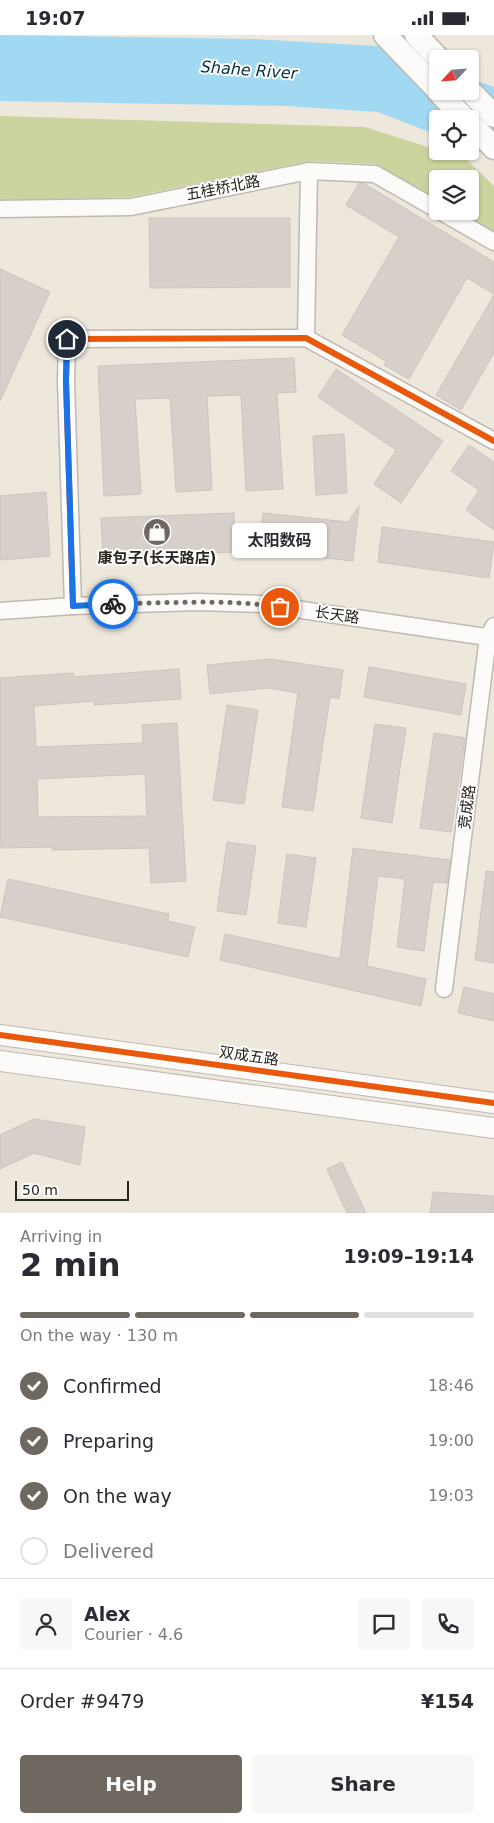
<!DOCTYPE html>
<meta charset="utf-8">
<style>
body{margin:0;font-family:"DejaVu Sans","Noto Sans SC",sans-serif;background:#f7f7f7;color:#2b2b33;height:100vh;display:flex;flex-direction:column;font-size:19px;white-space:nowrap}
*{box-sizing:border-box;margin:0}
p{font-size:16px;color:#7c7c81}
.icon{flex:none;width:28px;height:28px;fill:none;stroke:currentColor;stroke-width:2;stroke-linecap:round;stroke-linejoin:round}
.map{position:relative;height:1178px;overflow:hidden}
.sheet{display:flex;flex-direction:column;background:#fff;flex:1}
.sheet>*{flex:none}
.needle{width:32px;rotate:244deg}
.controls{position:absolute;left:429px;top:15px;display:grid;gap:10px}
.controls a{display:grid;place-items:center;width:50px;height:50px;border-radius:5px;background:#fff;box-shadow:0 1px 4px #0004;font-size:25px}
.scale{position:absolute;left:15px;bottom:12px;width:114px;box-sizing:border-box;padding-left:5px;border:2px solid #29241d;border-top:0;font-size:14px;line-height:18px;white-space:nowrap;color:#29241d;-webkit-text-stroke:4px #fff;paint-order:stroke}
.pin{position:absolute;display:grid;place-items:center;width:42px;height:42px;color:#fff;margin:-21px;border:2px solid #fff;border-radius:50%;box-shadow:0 1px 5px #0007}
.courier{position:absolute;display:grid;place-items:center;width:50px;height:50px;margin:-25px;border:4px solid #1a73e8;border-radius:50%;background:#fff;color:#222;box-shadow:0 1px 6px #0007}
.bubble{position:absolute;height:35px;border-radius:5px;background:#fff;box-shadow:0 1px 4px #0004;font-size:16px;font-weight:700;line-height:35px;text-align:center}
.headline em{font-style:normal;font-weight:700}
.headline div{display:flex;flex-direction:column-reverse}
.headline{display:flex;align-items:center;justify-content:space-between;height:85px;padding:0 20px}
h1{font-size:32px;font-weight:700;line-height:38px}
.bar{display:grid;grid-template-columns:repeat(4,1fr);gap:8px 5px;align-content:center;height:60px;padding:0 20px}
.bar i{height:6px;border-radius:4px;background:#e1e1e2}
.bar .on{background:#6e6860}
.bar p{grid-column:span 4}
.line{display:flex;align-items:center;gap:12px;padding:0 20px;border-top:1px solid #e1e1e2}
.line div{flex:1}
.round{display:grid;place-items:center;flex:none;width:52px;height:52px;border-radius:5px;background:#f7f7f7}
ol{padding:0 20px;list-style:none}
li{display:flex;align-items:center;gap:15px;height:55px}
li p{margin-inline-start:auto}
li .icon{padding:5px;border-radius:50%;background:#6e6860;color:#fff;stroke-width:4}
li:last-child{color:#7c7c81}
li i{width:28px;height:28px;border:2px solid #e1e1e2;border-radius:50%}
.cta{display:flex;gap:10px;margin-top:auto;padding:10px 20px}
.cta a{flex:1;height:58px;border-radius:5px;background:#6e6860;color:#fff;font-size:20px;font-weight:700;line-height:58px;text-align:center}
.cta a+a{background:#f7f7f7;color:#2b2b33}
.status{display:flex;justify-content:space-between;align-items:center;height:35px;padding:0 25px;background:#fff;direction:ltr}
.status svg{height:14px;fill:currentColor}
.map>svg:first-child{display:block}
.green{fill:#cbd49e}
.water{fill:#a1d9f2}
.building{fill:#d7cfc9;stroke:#ccc4be;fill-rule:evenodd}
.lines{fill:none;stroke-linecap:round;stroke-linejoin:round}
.minor-casing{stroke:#bfb9b1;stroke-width:19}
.tertiary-casing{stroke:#bfb9b1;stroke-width:22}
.secondary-casing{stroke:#bfb9b1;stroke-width:25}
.minor{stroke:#fcfbfa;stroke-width:16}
.tertiary{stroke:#fcfbfa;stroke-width:20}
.secondary{stroke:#fcfbfa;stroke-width:22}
.cycleway-casing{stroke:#fff;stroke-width:9}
.cycleway{stroke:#e8590c;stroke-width:6}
.done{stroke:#6e6860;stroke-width:5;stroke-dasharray:0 9}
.route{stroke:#1a73e8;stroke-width:6}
.labels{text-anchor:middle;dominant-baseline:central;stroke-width:4;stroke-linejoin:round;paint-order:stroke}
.street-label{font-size:15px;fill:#29241d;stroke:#fff}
.poi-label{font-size:15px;font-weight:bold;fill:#29241d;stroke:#fff}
.water-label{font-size:16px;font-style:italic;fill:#003145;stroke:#fff}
</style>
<div class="status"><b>19:07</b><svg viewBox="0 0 49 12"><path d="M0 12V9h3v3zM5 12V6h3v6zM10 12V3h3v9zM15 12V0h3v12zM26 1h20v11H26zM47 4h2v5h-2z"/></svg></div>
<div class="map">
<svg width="494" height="1178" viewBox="0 0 494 1178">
<rect width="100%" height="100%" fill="#ede7dc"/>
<polygon class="green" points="0,81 365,92 437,115 438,116 465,123 494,151 494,198 457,176 470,176 470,144 438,144 437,165 376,129 310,126 130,162 0,166"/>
<polygon class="water" points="0,0 253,4 394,12 437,29 438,56 470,56 470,43 494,52 494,122 470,113 470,84 438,84 437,100 378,77 286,71 0,66"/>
<g class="building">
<polygon points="359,148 363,148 494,227 494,259 467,243 409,344 384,330 386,326 342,300 399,202 346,170"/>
<polygon points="149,183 290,183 290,252 150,253"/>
<polygon points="0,234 50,257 0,366"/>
<polygon points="494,260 494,318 461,375 436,360"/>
<polygon points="294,323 296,357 277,358 283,454 246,456 241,360 207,361 212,455 176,457 170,363 135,364 141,459 104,461 98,331"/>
<polygon points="336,334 443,406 401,468 374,449 396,415 318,362"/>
<polygon points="344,399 347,458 316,460 313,401"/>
<polygon points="469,410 494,427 494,495 466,475 479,455 451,436"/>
<polygon points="46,457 50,521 0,525 0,461"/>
<polygon points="359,471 353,526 259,516 263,478 348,487"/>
<polygon points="234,478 236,517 103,522 101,483"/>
<polygon points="382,492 494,507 489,543 378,527"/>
<polygon points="271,624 343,635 339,664 330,662 313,776 282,772 298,658 268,653 210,659 207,630"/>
<polygon points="369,632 466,649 461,680 364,662"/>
<path d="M179,634L181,664L94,670V666L34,671L36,712L143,708L142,690L177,688L186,846L151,848L149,813L52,815V812L0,813V643L73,638L74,642ZM145,739L147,781L38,782L37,744Z"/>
<polygon points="227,670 258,675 244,769 213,765"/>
<polygon points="375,689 406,693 392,788 361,783"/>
<polygon points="434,698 465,703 451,797 420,793"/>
<polygon points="227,807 256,811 246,880 217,876"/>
<polygon points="353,813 450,825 447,848 433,847 424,916 397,912 405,844 378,841 367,931 426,944 421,971 220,925 225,899 340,924"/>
<polygon points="287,819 316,823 306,892 278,888"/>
<polygon points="486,836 494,837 494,928 475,925"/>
<polygon points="8,844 169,879 168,886 195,892 188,922 0,882"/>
<polygon points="464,952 494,959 494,986 458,978"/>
<polygon points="34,1084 85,1092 80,1130 34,1118 0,1134 0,1100"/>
<polygon points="342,1127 366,1178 347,1178 327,1134"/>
<polygon points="433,1157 494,1161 494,1178 430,1178"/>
</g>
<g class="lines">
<g class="minor-casing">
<g id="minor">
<polyline points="0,174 131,172 309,136 375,139 438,175"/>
<polyline points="440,176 494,207"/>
<polyline points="306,303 309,136"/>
<polyline points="73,571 66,346 67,304 306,303 494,406"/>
<polyline points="0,576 73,571 197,567 261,569 494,603"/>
<polyline points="444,954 488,602 494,591"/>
</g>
</g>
<g class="tertiary-casing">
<g id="tertiary">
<polyline points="0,1000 494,1068"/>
<polyline points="0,1026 494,1093"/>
</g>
</g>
<g class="secondary-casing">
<g id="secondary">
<polyline points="385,0 438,55"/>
<polyline points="416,0 439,24"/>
<polyline points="438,56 465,84"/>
<polyline points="470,56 494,81"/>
<polyline points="470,88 494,113"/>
</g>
</g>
<use href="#minor" class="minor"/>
<use href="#tertiary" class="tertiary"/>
<use href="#secondary" class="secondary"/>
<g class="cycleway-casing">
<g id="cycleway">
<polyline points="73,571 66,346 67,304 306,303 494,406"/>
<polyline points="0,1000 494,1068"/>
</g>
</g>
<use href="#cycleway" class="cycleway"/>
</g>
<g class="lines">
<path class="done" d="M113,569C169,568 225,564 280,572"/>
<polyline class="route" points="67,304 66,346 73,571 113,569"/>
</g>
<defs>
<g id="shop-disc" transform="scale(1.4375)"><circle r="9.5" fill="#6e6860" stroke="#fff"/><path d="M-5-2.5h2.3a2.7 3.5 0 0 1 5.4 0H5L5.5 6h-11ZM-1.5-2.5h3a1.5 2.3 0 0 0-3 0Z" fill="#fff"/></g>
</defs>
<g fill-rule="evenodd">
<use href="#shop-disc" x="157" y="497"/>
</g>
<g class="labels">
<g class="street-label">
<text transform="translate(223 153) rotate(-11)">五桂桥北路</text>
<text transform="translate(337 580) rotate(8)">长天路</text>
<text transform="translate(467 772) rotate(-83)">竞成路</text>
<text transform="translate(249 1021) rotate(8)">双成五路</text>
</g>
<g class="poi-label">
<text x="157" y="523">康包子(长天路店)</text>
</g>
<g class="water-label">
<text transform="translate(249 35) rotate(4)">Shahe River</text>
</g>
</g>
</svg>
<div class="controls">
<a><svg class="needle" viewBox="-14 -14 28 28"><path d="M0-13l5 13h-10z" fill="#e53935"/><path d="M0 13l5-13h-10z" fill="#7c7c81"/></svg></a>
<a><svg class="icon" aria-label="locate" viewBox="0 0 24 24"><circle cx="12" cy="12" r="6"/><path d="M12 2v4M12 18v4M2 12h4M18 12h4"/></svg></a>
<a><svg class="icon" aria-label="layers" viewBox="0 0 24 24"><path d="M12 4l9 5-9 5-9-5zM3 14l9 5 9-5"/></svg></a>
</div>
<div class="scale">50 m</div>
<div class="pin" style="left:280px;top:572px;background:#ea580c"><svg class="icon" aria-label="bag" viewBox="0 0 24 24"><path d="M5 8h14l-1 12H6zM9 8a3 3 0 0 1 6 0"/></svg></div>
<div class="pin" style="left:67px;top:304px;background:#1f2937"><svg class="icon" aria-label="home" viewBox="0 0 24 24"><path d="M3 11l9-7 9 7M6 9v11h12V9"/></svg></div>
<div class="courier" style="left:113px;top:569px"><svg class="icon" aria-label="bike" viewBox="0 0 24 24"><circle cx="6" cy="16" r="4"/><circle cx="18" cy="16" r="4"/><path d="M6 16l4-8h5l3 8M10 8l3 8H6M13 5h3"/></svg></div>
<div class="bubble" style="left:232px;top:488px;width:95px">太阳数码</div>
</div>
<section class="sheet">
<div class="headline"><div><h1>2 min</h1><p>Arriving in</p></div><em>19:09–19:14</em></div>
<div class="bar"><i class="on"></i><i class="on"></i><i class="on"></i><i></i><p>On the way · 130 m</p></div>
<ol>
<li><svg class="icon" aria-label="check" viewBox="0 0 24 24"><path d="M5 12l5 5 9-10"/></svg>Confirmed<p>18:46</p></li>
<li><svg class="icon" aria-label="check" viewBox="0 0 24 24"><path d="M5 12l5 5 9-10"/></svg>Preparing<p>19:00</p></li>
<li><svg class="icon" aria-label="check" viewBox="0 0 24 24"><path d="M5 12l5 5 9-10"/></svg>On the way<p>19:03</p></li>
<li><i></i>Delivered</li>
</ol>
<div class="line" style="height:90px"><a class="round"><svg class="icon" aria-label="person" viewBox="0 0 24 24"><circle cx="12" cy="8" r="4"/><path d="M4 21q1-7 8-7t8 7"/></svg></a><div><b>Alex</b><p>Courier · 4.6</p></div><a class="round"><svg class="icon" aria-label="chat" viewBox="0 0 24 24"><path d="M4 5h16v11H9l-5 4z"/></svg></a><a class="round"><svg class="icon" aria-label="phone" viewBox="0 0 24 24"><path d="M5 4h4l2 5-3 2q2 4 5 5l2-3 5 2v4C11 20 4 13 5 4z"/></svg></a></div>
<div class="line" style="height:65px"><div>Order #9479</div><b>¥154</b></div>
<div class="cta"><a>Help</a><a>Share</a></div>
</section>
